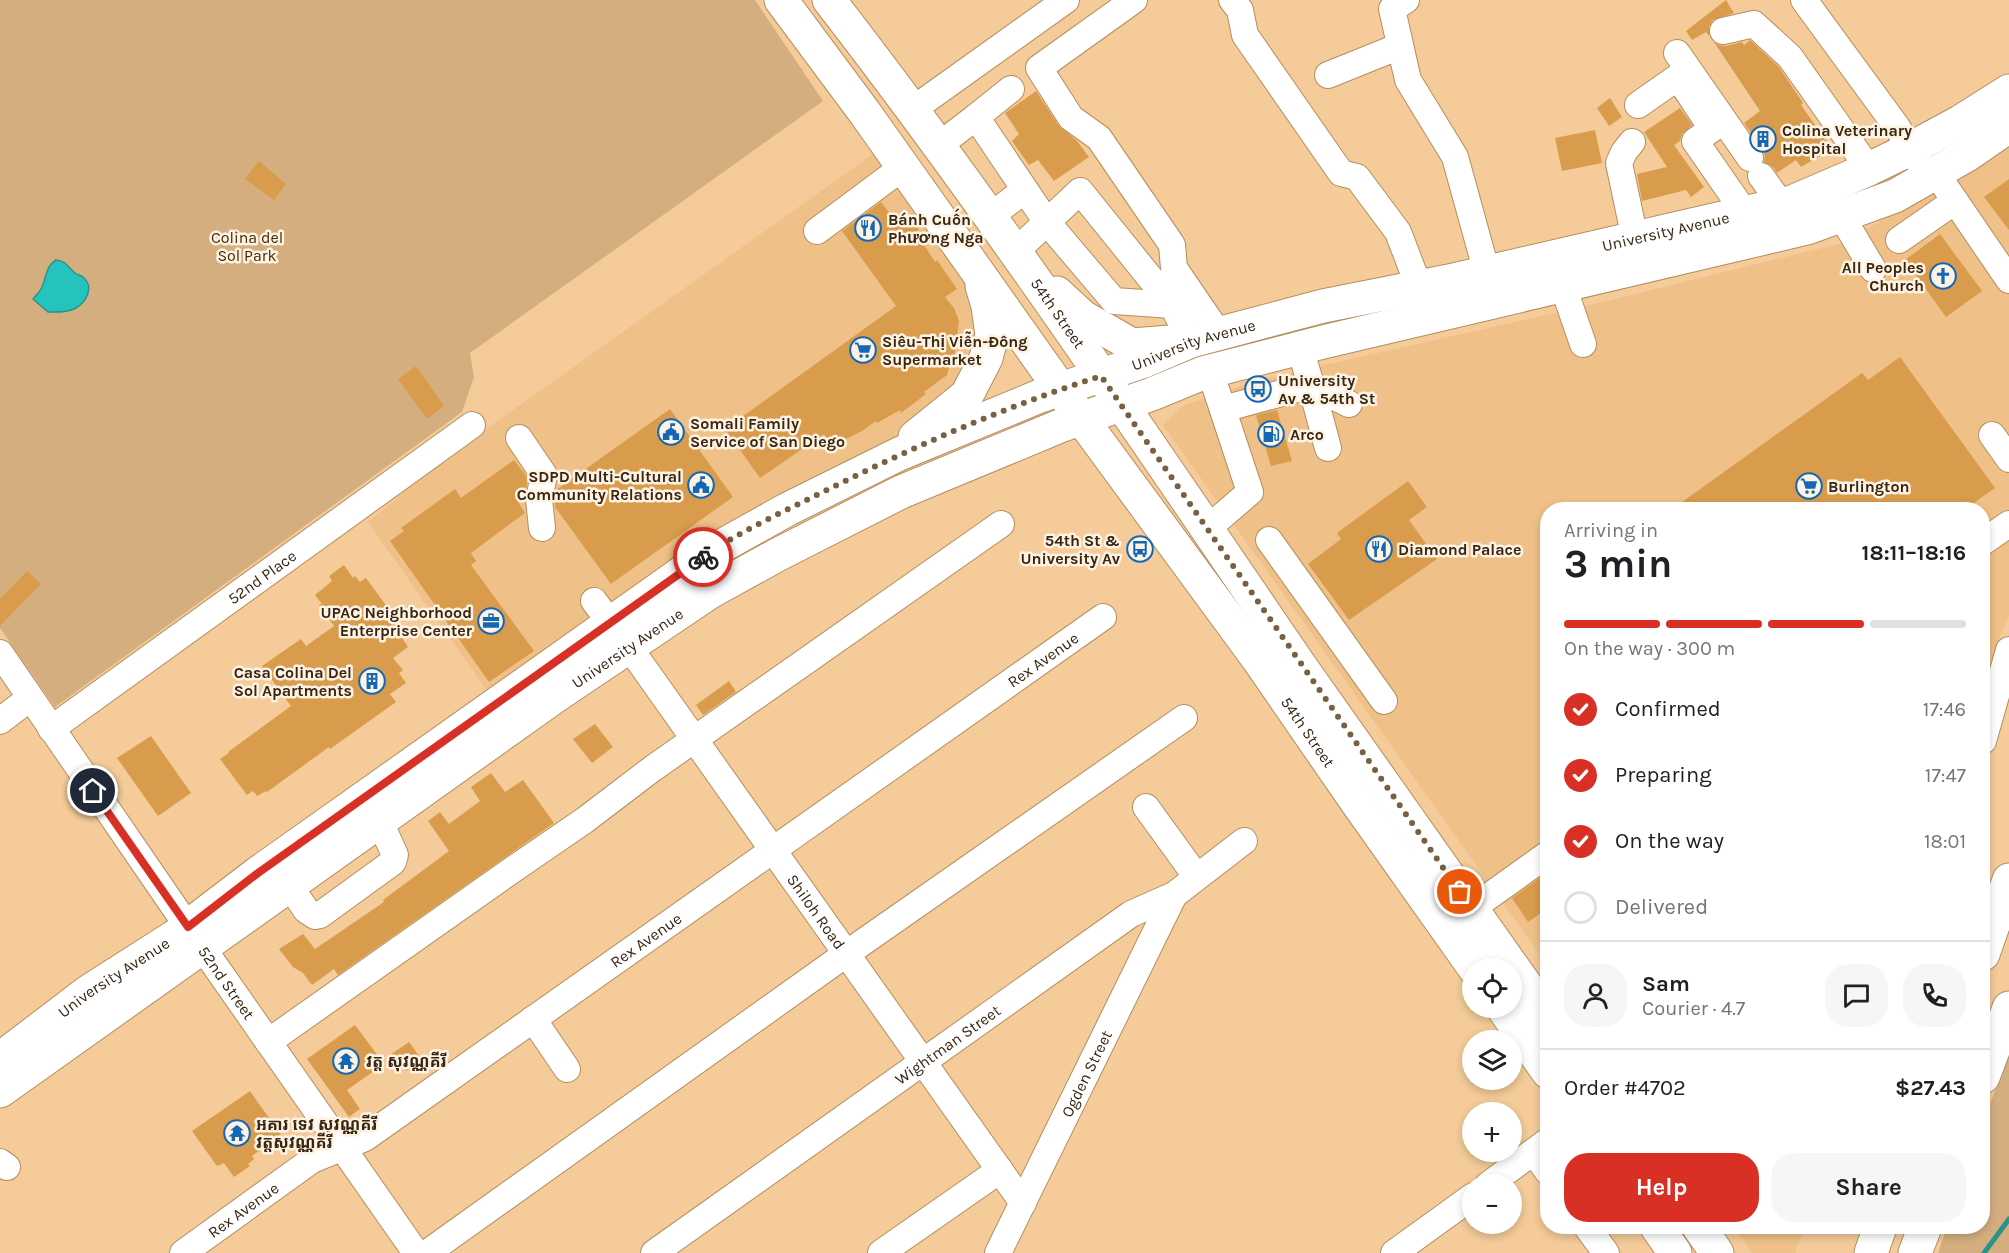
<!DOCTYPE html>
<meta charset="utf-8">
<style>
body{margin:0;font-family:Karla,"Noto Sans Khmer",sans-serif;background:#f6f6f6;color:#202124;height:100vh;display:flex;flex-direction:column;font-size:22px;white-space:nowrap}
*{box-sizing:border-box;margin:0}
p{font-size:20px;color:#757577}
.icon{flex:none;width:33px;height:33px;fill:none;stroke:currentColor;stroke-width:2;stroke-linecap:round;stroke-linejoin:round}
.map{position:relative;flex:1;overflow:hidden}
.panel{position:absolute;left:1540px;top:502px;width:450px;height:732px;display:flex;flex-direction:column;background:#fff;border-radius:24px;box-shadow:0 3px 9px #0003}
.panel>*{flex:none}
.tools{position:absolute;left:1462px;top:958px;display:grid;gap:12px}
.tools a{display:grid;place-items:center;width:60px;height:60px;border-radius:50%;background:#fff;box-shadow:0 3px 9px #0003;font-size:30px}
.pin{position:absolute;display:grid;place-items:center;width:51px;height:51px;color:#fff;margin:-26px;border:3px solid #fff;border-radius:50%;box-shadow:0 2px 6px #0007}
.courier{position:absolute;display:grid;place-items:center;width:60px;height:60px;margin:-30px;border:4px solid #d93025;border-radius:50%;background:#fff;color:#222;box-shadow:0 2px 8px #0007}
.overview em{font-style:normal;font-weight:700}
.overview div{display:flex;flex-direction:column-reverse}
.overview{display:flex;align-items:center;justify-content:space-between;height:102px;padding:0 24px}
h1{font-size:39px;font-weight:700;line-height:45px}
.bar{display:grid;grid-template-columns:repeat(4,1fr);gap:9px 6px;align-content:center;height:72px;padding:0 24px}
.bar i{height:8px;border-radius:4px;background:#e0e0e0}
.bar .current{background:#d93025}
.bar p{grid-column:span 4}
.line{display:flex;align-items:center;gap:15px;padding:0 24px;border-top:2px solid #e0e0e0}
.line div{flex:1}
.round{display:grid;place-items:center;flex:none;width:63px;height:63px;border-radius:24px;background:#f6f6f6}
ol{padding:0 24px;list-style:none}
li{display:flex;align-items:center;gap:18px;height:66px}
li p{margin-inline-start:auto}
li .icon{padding:6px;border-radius:50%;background:#d93025;color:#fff;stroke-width:4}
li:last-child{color:#757577}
li i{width:33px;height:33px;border:3px solid #e0e0e0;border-radius:50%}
.primary-button{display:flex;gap:12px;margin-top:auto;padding:12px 24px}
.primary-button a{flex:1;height:69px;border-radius:24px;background:#d93025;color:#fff;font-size:24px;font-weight:700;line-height:69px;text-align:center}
.primary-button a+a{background:#f6f6f6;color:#202124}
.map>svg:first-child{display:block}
.built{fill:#efc188}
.green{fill:#d5ae7f}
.water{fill:#26c3be;stroke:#2b948a;stroke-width:1.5}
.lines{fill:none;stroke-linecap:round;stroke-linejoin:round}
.stream{stroke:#2b948a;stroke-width:5}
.building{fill:#d99c4c}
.minor-casing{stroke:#b58e5e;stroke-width:28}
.major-casing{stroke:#b58e5e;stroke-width:35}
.minor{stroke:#fff;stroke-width:26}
.major{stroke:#fff;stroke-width:33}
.done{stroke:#786041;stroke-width:6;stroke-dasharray:0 10.8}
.route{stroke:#d93025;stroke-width:8}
.labels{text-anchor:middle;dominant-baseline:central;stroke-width:5;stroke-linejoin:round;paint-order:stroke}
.poi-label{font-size:16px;font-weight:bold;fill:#362612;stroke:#fef2e3;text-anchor:start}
.street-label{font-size:16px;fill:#362612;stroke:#fef2e3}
.park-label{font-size:16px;fill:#442c08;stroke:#fef2e3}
</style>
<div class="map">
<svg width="2009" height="1253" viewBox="0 0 2009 1253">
<rect width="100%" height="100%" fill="#f4cb99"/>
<g class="built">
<polygon points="2009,137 2009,615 1996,646 1983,695 1983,510 1548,510 1548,966 1163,425 1182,406 1255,381 1590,305 1843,243 1971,168"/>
<polygon points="876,152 961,270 981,330 978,360 942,411 491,696 368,522 394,501 413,481"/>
<polygon points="1734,1227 1805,1227 1795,1253 1752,1253"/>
</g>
<g class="green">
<polygon points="0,0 755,0 823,101 470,353 474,377 462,412 55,707 0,628"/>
<polygon points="2009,1054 2009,1253 1938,1253 1947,1227 1983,1227 1983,1123"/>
</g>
<path class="water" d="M56,260C67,261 68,268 75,273C77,275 81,275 83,277C95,287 86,302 76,308C68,313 56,312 48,312L33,299C36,295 40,292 42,287C47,276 45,267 56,260Z"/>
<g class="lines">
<polyline class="stream" points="1984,1253 2009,1219"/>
</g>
<g class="building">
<polygon points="1726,0 1734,13 1713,20 1709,27 1709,36 1706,32 1692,40 1686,31"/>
<polygon points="1750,40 1779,67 1803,103 1801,105 1832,149 1801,167 1796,160 1777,173 1773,167 1764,162 1765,156 1762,149 1744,123 1760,111 1714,42 1719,45 1726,46 1742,42 1744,45"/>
<polygon points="1036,91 1059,126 1077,141 1089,157 1054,181 1038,160 1029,165 1012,141 1019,134 1005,113"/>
<polygon points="1610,98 1622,117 1609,126 1597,108"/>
<polygon points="1680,108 1692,125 1682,134 1680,141 1674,145 1704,187 1691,197 1686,190 1642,201 1637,174 1667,167 1644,132"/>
<polygon points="1595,130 1602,163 1562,171 1555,138"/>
<polygon points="259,161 286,184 274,200 245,179"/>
<polygon points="2009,179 2009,230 1984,197"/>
<polygon points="881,202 899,225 910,217 919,230 916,232 935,262 937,260 957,289 945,297 954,308 959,321 954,361 950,365 947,375 924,392 926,394 901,413 900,410 877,423 876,421 862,431 832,446 824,434 760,478 725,429 896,306 842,231"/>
<polygon points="1940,234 1982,291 1946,317 1905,260"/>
<polygon points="1900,357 1995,488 1964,510 1671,510 1862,373 1868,380"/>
<polygon points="416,366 444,406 427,419 398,379"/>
<polygon points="670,409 733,497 611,584 555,507 556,490"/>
<polygon points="1277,410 1292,461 1271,466 1256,415"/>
<polygon points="514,460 528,478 526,489 515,497 525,513 471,553 476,561 471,565 534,651 489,682 390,541 404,531 401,528 455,489 461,498"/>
<polygon points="1408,481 1427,507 1409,520 1437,559 1349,620 1308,564 1341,539 1337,533"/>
<polygon points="344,565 353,578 355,576 360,582 366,578 396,619 394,620 400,628 398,629 404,637 402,638 408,647 393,658 403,670 399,673 406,683 390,694 396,702 330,749 329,747 267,792 266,791 257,796 253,791 247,795 220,759 229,753 228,752 291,706 262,666 301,639 306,646 334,626 319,605 322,604 315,595 332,581 329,576"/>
<polygon points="27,571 41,584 0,626 0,599"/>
<polygon points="729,681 736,692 703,715 696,705"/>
<polygon points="595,724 613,747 592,763 573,739"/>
<polygon points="151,736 191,793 158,816 117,758"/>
<polygon points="491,773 505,792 523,780 554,823 338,975 334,969 312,985 303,973 293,967 279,949 303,934 315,949 384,902 383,900 449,851 428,821 440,812 449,824 480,801 471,787"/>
<polygon points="1548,872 1548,908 1528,922 1512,898"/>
<polygon points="355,1025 384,1064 347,1090 360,1109 349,1117 307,1059"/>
<polygon points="409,1042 422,1060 406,1071 404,1068 400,1070 390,1055"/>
<polygon points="250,1091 281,1135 252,1156 254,1159 248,1164 250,1166 234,1177 224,1163 217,1166 192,1131"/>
</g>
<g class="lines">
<g class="minor-casing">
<g id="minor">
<polyline points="1134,0 1039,68 1071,118 1099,138 1172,245 1174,268 1219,334"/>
<polyline points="1232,0 1240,10 1245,35 1341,173 1357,177 1398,232 1419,287"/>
<polyline points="1406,0 1392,9 1408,80 1455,157 1487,273"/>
<polyline points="1804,0 1897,127 1920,164"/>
<polyline points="1723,31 1754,24 1790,57 1869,169"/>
<polyline points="1677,53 1750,158"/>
<polyline points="1328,75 1400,46"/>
<polyline points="1638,105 1678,77 1712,129 1695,141 1745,213"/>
<polyline points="912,110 1066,0"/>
<polyline points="976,117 1011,89"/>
<polyline points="1632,142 1624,152 1619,163 1635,239"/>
<polyline points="938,146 976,117 1046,221 1114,301 1172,305 1191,341"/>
<polyline points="1936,173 2009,280"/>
<polyline points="1761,176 1781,204"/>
<polyline points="1833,202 1873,269"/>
<polyline points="989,217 1025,190"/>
<polyline points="817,231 903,167"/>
<polyline points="1899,240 1955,201"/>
<polyline points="1014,253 1080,191 1172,305"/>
<polyline points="1563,286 1583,344"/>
<polyline points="1223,409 1311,385 1300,348"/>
<polyline points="1992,435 2009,459"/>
<polyline points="519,438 544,475 539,499 542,528"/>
<polyline points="1328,448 1311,385 1349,404"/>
<polyline points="1207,529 1250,492 1210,371"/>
<polyline points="1269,540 1384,701"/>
<polyline points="1983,542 2009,524"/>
<path id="s1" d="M594,601L629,647L1023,1203"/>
<path id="s2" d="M0,653L188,927L416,1253"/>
<polyline points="0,721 30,698"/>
<path id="s3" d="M51,729L472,425"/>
<polyline points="1983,741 2009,650"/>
<polyline points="1146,807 1196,876"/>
<polyline points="290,886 306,910 315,916 320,915 393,862 395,855 380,822"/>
<polyline points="1471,909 1548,854"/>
<polyline points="533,1019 567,1069"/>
<polyline points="268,1042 515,868 585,820 652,769 1001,524"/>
<polyline points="1534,1152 1548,1172"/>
<polyline points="0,1162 7,1167"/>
<polyline points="1488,1185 1548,1141"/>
<polyline points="1587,1227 1606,1253"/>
<path id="s4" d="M183,1253L312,1160L365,1138L1103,617"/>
<polyline points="427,1253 846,954 1184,718"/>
<path id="s5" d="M654,1253L1131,914L1174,895L1244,841"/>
<polyline points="881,1253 1000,1170"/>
<path id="s6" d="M998,1253L1174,895"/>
<polyline points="1394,1253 1473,1196"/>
</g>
</g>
<g class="major-casing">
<g id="major">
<path id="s7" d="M781,0L865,113L1081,418L1258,659L1358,804L1475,969"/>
<path id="s8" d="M829,0C995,214 1146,440 1299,664C1381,782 1465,899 1548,1017"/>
<polyline points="1057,293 1083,317 1132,345 1171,342"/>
<polyline points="915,437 967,395 986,358 992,335 988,306 982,286"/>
<polyline points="1983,954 2009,880"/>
<polyline points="1503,1008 1548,1072"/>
<path id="s9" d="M0,1059L88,992L174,937L258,873L711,552L788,509L899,454L1040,396L1144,361L1191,341L1323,306L1449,281L1792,202L1869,169L1910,149L1960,122L2009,91"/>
<polyline points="1983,1077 2009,1008"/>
<path id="s10" d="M0,1091L557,695L710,592L777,555L901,492L1060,426L1152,394L1203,373L1323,342L1807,228L1895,196L1967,155L2009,126"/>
<polyline points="1657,1227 1675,1253"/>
<polyline points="1699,1227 1717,1253"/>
<polyline points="1871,1253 1880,1227"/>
<polyline points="1915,1253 1925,1227"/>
</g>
</g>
<use href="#minor" class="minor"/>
<use href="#major" class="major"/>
</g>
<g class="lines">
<path class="done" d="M703,557C739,532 780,513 819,494C910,448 1004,407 1101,376L1460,892"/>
<polyline class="route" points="93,791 188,927 258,873 703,557"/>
</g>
<defs>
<g id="building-ring" transform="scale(1.35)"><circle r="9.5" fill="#fef2e3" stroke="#1268b6" stroke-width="1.5"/><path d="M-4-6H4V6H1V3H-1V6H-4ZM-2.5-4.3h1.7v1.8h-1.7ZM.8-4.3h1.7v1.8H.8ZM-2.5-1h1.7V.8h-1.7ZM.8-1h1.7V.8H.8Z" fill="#1268b6"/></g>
<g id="restaurant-ring" transform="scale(1.35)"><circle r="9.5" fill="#fef2e3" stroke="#1268b6" stroke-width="1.5"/><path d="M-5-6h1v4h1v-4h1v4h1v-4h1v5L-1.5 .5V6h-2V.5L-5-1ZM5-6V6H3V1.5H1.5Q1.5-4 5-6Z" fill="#1268b6"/></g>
<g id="church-ring" transform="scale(1.35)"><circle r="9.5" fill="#fef2e3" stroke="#1268b6" stroke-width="1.5"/><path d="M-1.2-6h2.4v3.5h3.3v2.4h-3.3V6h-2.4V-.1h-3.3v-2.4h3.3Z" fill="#1268b6"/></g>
<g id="supermarket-ring" transform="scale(1.35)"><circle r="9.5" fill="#fef2e3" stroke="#1268b6" stroke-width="1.5"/><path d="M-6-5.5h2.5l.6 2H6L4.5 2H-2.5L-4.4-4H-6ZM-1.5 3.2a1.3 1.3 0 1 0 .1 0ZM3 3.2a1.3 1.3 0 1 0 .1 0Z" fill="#1268b6"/></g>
<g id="bus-ring" transform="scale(1.35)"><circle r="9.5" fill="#fef2e3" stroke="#1268b6" stroke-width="1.5"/><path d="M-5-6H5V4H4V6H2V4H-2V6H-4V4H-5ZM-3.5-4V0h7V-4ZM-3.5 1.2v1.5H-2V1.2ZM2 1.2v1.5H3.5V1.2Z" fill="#1268b6"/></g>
<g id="civic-ring" transform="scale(1.35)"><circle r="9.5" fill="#fef2e3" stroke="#1268b6" stroke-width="1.5"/><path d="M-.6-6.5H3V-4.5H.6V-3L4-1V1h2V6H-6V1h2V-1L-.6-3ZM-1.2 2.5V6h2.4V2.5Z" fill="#1268b6"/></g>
<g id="fuel-ring" transform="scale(1.35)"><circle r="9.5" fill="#fef2e3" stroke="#1268b6" stroke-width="1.5"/><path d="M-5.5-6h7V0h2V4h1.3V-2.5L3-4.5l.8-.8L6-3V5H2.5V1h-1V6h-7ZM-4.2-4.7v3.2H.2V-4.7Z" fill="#1268b6"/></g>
<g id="office-ring" transform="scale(1.35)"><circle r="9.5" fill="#fef2e3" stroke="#1268b6" stroke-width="1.5"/><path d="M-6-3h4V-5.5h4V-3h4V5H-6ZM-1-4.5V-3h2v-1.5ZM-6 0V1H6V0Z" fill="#1268b6"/></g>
<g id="temple-ring" transform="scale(1.35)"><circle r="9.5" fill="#fef2e3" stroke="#1268b6" stroke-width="1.5"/><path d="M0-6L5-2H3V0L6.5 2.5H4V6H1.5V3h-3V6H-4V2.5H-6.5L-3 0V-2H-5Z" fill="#1268b6"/></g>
</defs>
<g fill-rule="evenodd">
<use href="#building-ring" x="1763" y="139"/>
<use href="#restaurant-ring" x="868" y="228"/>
<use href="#church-ring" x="1943" y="276"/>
<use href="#supermarket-ring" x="863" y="350"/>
<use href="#bus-ring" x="1258" y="389"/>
<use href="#civic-ring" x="671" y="432"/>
<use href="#fuel-ring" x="1271" y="434"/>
<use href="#civic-ring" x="701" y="485"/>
<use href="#supermarket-ring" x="1809" y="486"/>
<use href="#bus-ring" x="1140" y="549"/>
<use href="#restaurant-ring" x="1379" y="549"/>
<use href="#office-ring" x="491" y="621"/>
<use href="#building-ring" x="372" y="681"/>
<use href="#temple-ring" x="346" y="1061"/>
<use href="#temple-ring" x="237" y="1133"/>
</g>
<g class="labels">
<g class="poi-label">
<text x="1782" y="130">Colina Veterinary<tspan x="1782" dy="18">Hospital</tspan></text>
<text x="888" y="219">Bánh Cuốn<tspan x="888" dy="18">Phương Nga</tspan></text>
<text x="1924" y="267" text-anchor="end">All Peoples<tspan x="1924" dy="18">Church</tspan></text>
<text x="882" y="341">Siêu-Thị Viễn-Đông<tspan x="882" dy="18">Supermarket</tspan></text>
<text x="1278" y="380">University<tspan x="1278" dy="18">Av &amp; 54th St</tspan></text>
<text x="690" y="423">Somali Family<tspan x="690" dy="18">Service of San Diego</tspan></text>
<text x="1290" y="434">Arco</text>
<text x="682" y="476" text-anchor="end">SDPD Multi-Cultural<tspan x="682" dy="18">Community Relations</tspan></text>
<text x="1828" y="486">Burlington</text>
<text x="1120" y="540" text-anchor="end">54th St &amp;<tspan x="1120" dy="18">University Av</tspan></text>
<text x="1398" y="549">Diamond Palace</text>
<text x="472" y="612" text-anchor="end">UPAC Neighborhood<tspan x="472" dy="18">Enterprise Center</tspan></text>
<text x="352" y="672" text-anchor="end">Casa Colina Del<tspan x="352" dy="18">Sol Apartments</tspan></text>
<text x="366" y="1061">វត្ត សុវណ្ណគីរី</text>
<text x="256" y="1124">អគារ ទេវ សុវណ្ណគីរី<tspan x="256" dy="18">វត្តសុវណ្ណគីរី</tspan></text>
</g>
<g class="street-label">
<text stroke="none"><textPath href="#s9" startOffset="1886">University Avenue</textPath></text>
<text stroke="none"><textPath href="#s8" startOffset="388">54th Street</textPath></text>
<text stroke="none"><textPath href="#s9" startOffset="1400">University Avenue</textPath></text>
<text stroke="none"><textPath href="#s3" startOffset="260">52nd Place</textPath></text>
<text stroke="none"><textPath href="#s10" startOffset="768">University Avenue</textPath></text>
<text stroke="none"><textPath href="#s4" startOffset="1046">Rex Avenue</textPath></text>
<text stroke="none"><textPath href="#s7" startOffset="902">54th Street</textPath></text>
<text stroke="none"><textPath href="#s1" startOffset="382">Shiloh Road</textPath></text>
<text stroke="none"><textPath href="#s4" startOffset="560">Rex Avenue</textPath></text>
<text stroke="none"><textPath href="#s9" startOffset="140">University Avenue</textPath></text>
<text stroke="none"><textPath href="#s2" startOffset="400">52nd Street</textPath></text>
<text stroke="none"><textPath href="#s5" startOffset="360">Wightman Street</textPath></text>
<text stroke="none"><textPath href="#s6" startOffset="200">Ogden Street</textPath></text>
<text stroke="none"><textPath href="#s4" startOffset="74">Rex Avenue</textPath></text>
</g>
<g class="park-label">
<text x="247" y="237">Colina del<tspan x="247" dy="18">Sol Park</tspan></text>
</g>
</g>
</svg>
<div class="tools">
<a><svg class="icon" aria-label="locate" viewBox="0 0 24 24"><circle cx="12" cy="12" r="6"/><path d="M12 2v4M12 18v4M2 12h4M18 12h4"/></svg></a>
<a><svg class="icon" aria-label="layers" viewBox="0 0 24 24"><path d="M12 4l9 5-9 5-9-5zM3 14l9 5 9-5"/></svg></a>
<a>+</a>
<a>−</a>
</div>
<div class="pin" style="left:1460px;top:892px;background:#ea580c"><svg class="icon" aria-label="bag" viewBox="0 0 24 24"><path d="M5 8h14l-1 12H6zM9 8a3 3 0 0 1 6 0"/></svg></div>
<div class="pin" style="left:93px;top:791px;background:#1f2937"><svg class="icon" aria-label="home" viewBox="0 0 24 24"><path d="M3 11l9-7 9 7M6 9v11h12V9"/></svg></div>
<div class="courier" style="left:703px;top:557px"><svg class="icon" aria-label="bike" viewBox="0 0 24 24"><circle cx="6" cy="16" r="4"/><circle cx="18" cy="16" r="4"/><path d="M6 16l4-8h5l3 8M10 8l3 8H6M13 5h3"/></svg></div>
<section class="panel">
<div class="overview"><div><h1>3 min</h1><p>Arriving in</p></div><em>18:11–18:16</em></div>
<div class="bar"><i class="current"></i><i class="current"></i><i class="current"></i><i></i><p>On the way · 300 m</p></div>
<ol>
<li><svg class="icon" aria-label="check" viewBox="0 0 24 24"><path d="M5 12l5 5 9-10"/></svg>Confirmed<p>17:46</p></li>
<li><svg class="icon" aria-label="check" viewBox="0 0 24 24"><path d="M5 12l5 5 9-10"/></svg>Preparing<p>17:47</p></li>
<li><svg class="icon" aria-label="check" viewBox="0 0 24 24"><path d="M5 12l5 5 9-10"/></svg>On the way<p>18:01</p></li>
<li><i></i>Delivered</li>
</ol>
<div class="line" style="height:108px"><a class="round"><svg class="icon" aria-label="person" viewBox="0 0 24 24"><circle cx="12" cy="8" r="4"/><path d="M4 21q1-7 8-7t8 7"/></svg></a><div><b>Sam</b><p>Courier · 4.7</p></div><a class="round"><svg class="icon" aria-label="chat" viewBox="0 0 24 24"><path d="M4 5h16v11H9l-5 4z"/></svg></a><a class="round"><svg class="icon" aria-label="phone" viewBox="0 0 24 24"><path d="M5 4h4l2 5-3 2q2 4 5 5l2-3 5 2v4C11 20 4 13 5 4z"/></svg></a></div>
<div class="line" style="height:78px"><div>Order #4702</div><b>$27.43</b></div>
<div class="primary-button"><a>Help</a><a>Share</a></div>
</section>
</div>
